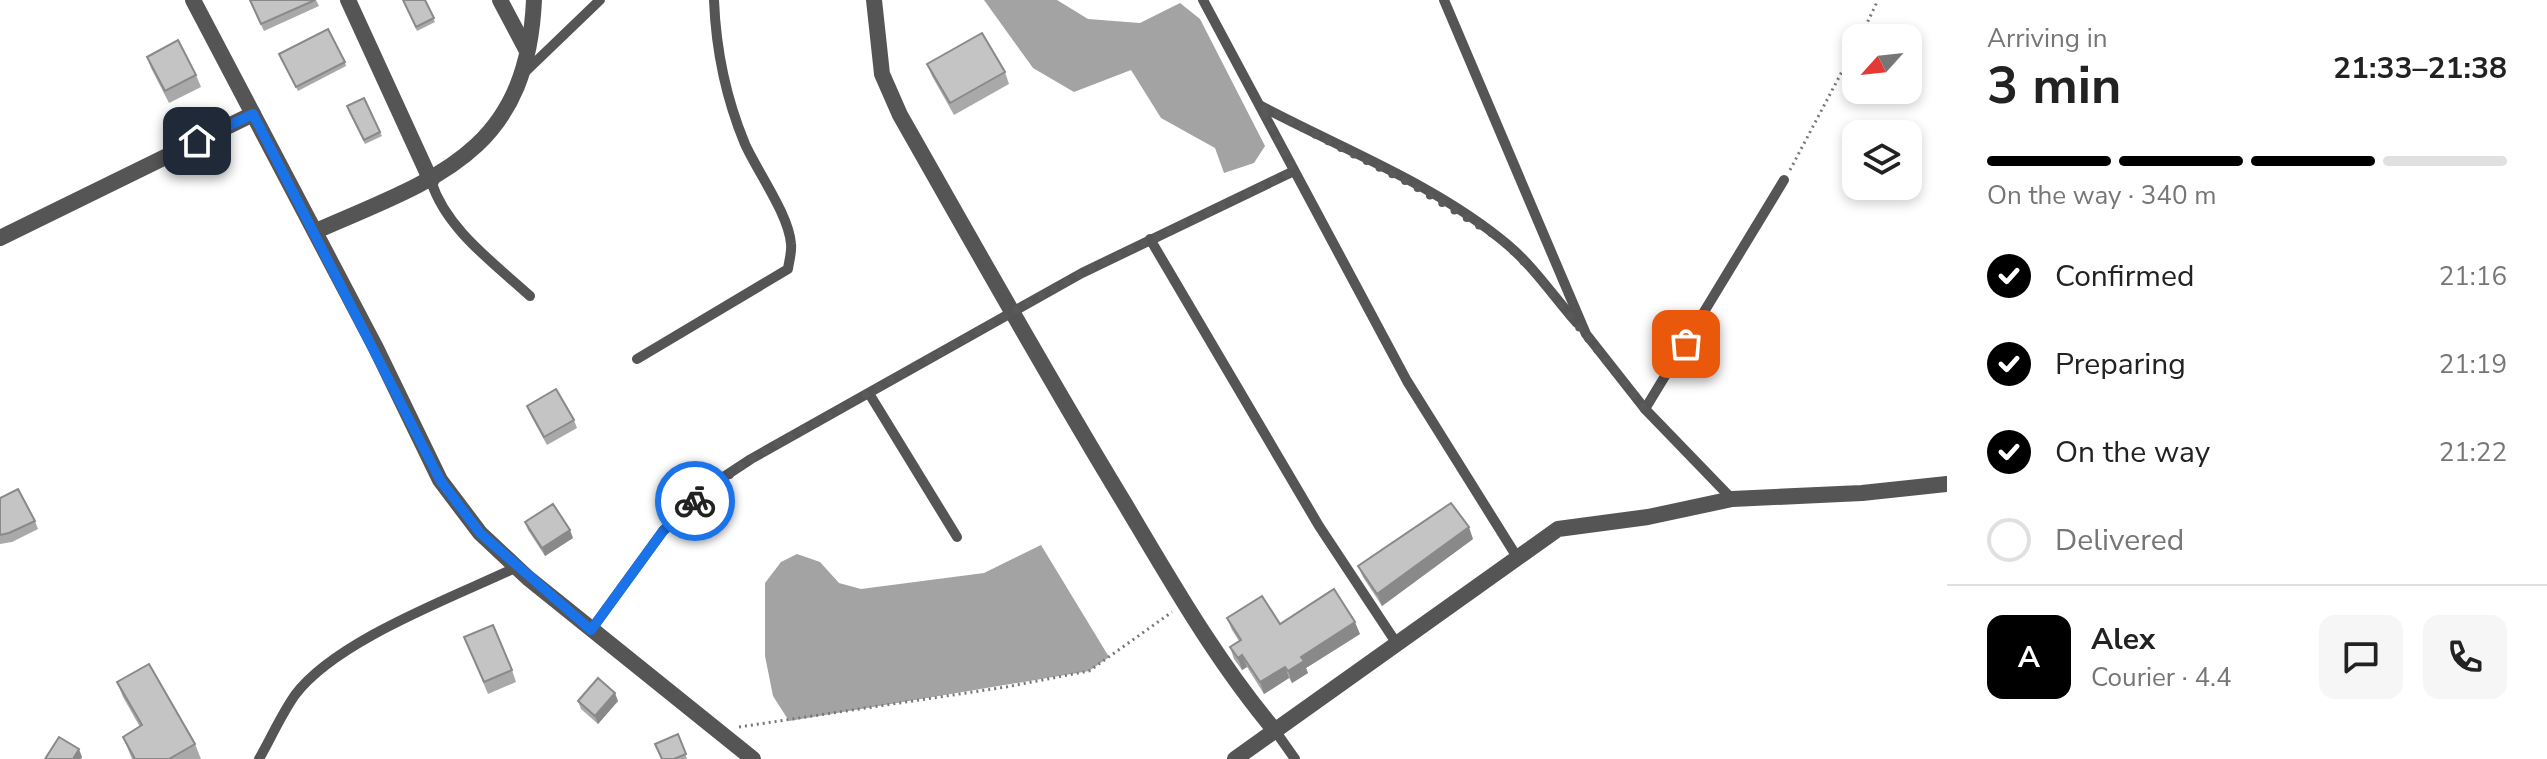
<!DOCTYPE html>
<meta charset="utf-8">
<style>
body{margin:0;font-family:"Nunito Sans",sans-serif;background:#f6f6f6;color:#222;height:100vh;display:flex;flex-direction:column;font-size:30px;white-space:nowrap}
*{box-sizing:border-box;margin:0}
p{font-size:26px;color:#767676}
.icon{flex:none;width:44px;height:44px;fill:none;stroke:currentColor;stroke-width:2;stroke-linecap:round;stroke-linejoin:round}
.map{position:relative;flex:1;overflow:hidden}
.drawer{display:flex;flex-direction:column;background:#fff;width:600px}
.drawer>*{flex:none}
.needle{width:52px;rotate:243deg}
.buttons{position:absolute;left:1842px;top:24px;display:grid;gap:16px}
.buttons a{display:grid;place-items:center;width:80px;height:80px;border-radius:16px;background:#fff;box-shadow:0 4px 12px #0003;font-size:40px}
.pin{position:absolute;display:grid;place-items:center;width:68px;height:68px;color:#fff;margin:-34px;border-radius:16px;box-shadow:0 4px 12px #0006}
.courier{position:absolute;display:grid;place-items:center;width:80px;height:80px;margin:-40px;border:6px solid #1a73e8;border-radius:50%;background:#fff;color:#222;box-shadow:0 2px 10px #0007}
.overview em{font-style:normal;font-weight:700}
.overview div{display:flex;flex-direction:column-reverse}
.overview{display:flex;align-items:center;justify-content:space-between;height:136px;padding:0 40px}
h1{font-size:52px;font-weight:700;line-height:60px}
.bar{display:grid;grid-template-columns:repeat(4,1fr);gap:12px 8px;align-content:center;height:96px;padding:0 40px}
.bar i{height:10px;border-radius:6px;background:#e0e0e0}
.bar .current{background:#000}
.bar p{grid-column:span 4}
.line{display:flex;align-items:center;gap:20px;padding:0 40px;border-top:2px solid #e0e0e0}
.line div{flex:1}
.round{display:grid;place-items:center;flex:none;width:84px;height:84px;border-radius:16px;background:#f6f6f6}
ol{padding:0 40px;list-style:none}
li{display:flex;align-items:center;gap:24px;height:88px}
li p{margin-inline-start:auto}
li .icon{padding:8px;border-radius:50%;background:#000;color:#fff;stroke-width:4}
li:last-child{color:#767676}
li i{width:44px;height:44px;border:4px solid #e0e0e0;border-radius:50%}
main{display:flex;flex:1;min-height:0}
.map>svg:first-child{display:block}
.water{fill:#a3a3a3}
.lines{fill:none;stroke-linecap:round;stroke-linejoin:round}
.path{stroke:#777;stroke-width:3;stroke-dasharray:2 4;stroke-linecap:butt}
.service{stroke:#555;stroke-width:10}
.minor{stroke:#555;stroke-width:16}
.wall{fill:#a9a9a9}
.shaded-wall{fill:#898989}
.building{fill:#c4c4c4;stroke:#898989;stroke-width:2}
.done{stroke:#595959;stroke-width:8;stroke-dasharray:0 14.4}
.route{stroke:#1a73e8;stroke-width:10}
</style>
<main>
<div class="map">
<svg width="1947" height="759" viewBox="0 0 1947 759">
<rect width="100%" height="100%" fill="#fff"/>
<g class="water">
<polygon points="984,0 1057,0 1088,19 1140,23 1180,3 1200,19 1265,146 1254,163 1224,173 1215,148 1161,118 1131,70 1074,92 1033,68"/>
<polygon points="1041,545 1109,657 1089,671 789,721 773,696 765,656 765,583 781,562 797,554 820,562 839,583 861,589 984,573"/>
</g>
<g class="lines">
<g class="path">
<polyline points="1860,38 1878,0"/>
<polyline points="1790,170 1856,45"/>
<polyline points="739,727 1006,687 1089,671 1172,612"/>
</g>
<g class="service">
<polyline points="1203,0 1407,381 1517,557"/>
<polyline points="1444,0 1586,334 1645,409 1732,499"/>
<polyline points="524,73 600,0"/>
<path d="M1261,106C1342,149 1437,185 1508,245C1534,267 1554,297 1577,323"/>
<path d="M431,181C446,229 494,263 530,296"/>
<polyline points="1150,239 1319,526 1397,644"/>
<path d="M637,359L788,269C789,261 792,252 791,244C789,215 757,171 745,144C725,96 716,51 714,0"/>
<polyline points="870,395 957,537"/>
<polyline points="1645,409 1784,180"/>
<polyline points="591,630 663,531 713,484 751,459 1082,273 1294,171"/>
<polyline points="1276,732 1295,759"/>
<path d="M259,759C271,738 281,715 295,695C336,640 454,597 517,567"/>
</g>
<g class="minor">
<polyline points="193,0 376,348 440,480 480,533 528,578 753,759"/>
<polyline points="348,0 431,181"/>
<polyline points="500,0 527,51"/>
<path d="M874,0L882,74L900,115C974,245 1047,376 1125,504C1172,583 1217,662 1276,732"/>
<path d="M316,231C437,178 527,153 534,0"/>
<polyline points="0,238 253,114"/>
<polyline points="1235,759 1558,529 1648,517 1732,499 1862,493 1947,484"/>
</g>
</g>
<g class="wall">
<polygon points="249,0 316,0 319,6 264,31"/>
<polygon points="403,0 425,0 435,22 417,31"/>
<polygon points="147,57 196,75 201,87 169,103 151,68"/>
<polygon points="280,58 345,62 346,66 298,91"/>
<polygon points="927,64 1005,72 1009,84 954,115 932,76"/>
<polygon points="364,98 382,136 365,144 348,110"/>
<polygon points="527,406 574,420 577,428 547,445 530,414"/>
<polygon points="0,498 35,521 38,529 12,542 0,544"/>
<polygon points="525,522 573,538 545,556 528,530"/>
<polygon points="1473,539 1382,606 1363,577 1358,566"/>
<polygon points="1227,618 1280,624 1360,634 1306,668 1308,673 1292,683 1289,678 1264,694 1247,667 1242,670 1234,659 1230,647 1239,641 1232,630"/>
<polygon points="464,637 512,670 516,682 488,694"/>
<polygon points="117,682 195,744 201,759 132,759 123,737 140,727 123,697"/>
<polygon points="578,701 618,701 598,724 581,709"/>
<polygon points="678,734 687,759 661,759"/>
</g>
<g class="shaded-wall">
<polygon points="1469,527 1473,539 1382,606 1377,594"/>
<polygon points="570,530 573,538 545,556 542,548"/>
<polygon points="1355,622 1360,634 1306,668 1308,673 1292,683 1288,671 1301,657"/>
<polygon points="1242,655 1247,667 1242,670 1238,658"/>
<polygon points="1285,667 1289,678 1264,694 1260,682"/>
<polygon points="615,693 618,701 598,724 595,716"/>
<polygon points="79,749 82,757 81,759 73,759"/>
</g>
<g class="building">
<polygon points="250,0 315,0 261,24"/>
<polygon points="403,0 425,0 434,18 416,27"/>
<polygon points="328,29 345,62 296,87 279,54"/>
<polygon points="982,33 1005,72 950,103 927,64"/>
<polygon points="178,40 196,75 165,91 147,57"/>
<polygon points="364,98 380,132 364,140 347,106"/>
<polygon points="556,389 574,420 544,437 527,406"/>
<polygon points="18,489 35,521 9,533 0,535 0,498"/>
<polygon points="1451,503 1469,527 1377,594 1358,566"/>
<polygon points="553,504 570,530 542,548 525,522"/>
<polygon points="1334,589 1355,622 1301,657 1304,661 1288,671 1285,667 1260,682 1242,655 1238,658 1230,647 1241,640 1227,618 1262,596 1280,624"/>
<polygon points="493,625 512,670 484,682 464,637"/>
<polygon points="149,664 195,744 169,759 135,759 123,737 142,725 117,682"/>
<polygon points="598,678 615,693 595,716 578,701"/>
<polygon points="678,734 686,754 674,759 662,759 655,744"/>
<polygon points="59,737 79,749 73,759 45,759"/>
</g>
<g class="lines">
<polyline class="done" points="695,501 751,459 1082,273 1294,171 1260,106 1411,184 1501,239 1536,274 1645,409 1686,344"/>
<polyline class="route" points="197,141 253,114 440,480 480,533 591,630 663,531 695,501"/>
</g>
</svg>
<div class="buttons">
<a><svg class="needle" viewBox="-14 -14 28 28"><path d="M0-13l5 13h-10z" fill="#e53935"/><path d="M0 13l5-13h-10z" fill="#767676"/></svg></a>
<a><svg class="icon" aria-label="layers" viewBox="0 0 24 24"><path d="M12 4l9 5-9 5-9-5zM3 14l9 5 9-5"/></svg></a>
</div>
<div class="pin" style="left:1686px;top:344px;background:#ea580c"><svg class="icon" aria-label="bag" viewBox="0 0 24 24"><path d="M5 8h14l-1 12H6zM9 8a3 3 0 0 1 6 0"/></svg></div>
<div class="pin" style="left:197px;top:141px;background:#1f2937"><svg class="icon" aria-label="home" viewBox="0 0 24 24"><path d="M3 11l9-7 9 7M6 9v11h12V9"/></svg></div>
<div class="courier" style="left:695px;top:501px"><svg class="icon" aria-label="bike" viewBox="0 0 24 24"><circle cx="6" cy="16" r="4"/><circle cx="18" cy="16" r="4"/><path d="M6 16l4-8h5l3 8M10 8l3 8H6M13 5h3"/></svg></div>
</div>
<section class="drawer">
<div class="overview"><div><h1>3 min</h1><p>Arriving in</p></div><em>21:33–21:38</em></div>
<div class="bar"><i class="current"></i><i class="current"></i><i class="current"></i><i></i><p>On the way · 340 m</p></div>
<ol>
<li><svg class="icon" aria-label="check" viewBox="0 0 24 24"><path d="M5 12l5 5 9-10"/></svg>Confirmed<p>21:16</p></li>
<li><svg class="icon" aria-label="check" viewBox="0 0 24 24"><path d="M5 12l5 5 9-10"/></svg>Preparing<p>21:19</p></li>
<li><svg class="icon" aria-label="check" viewBox="0 0 24 24"><path d="M5 12l5 5 9-10"/></svg>On the way<p>21:22</p></li>
<li><i></i>Delivered</li>
</ol>
<div class="line" style="height:144px"><b class="round" style="background:#000;color:#fff">A</b><div><b>Alex</b><p>Courier · 4.4</p></div><a class="round"><svg class="icon" aria-label="chat" viewBox="0 0 24 24"><path d="M4 5h16v11H9l-5 4z"/></svg></a><a class="round"><svg class="icon" aria-label="phone" viewBox="0 0 24 24"><path d="M5 4h4l2 5-3 2q2 4 5 5l2-3 5 2v4C11 20 4 13 5 4z"/></svg></a></div>
</section>
</main>
